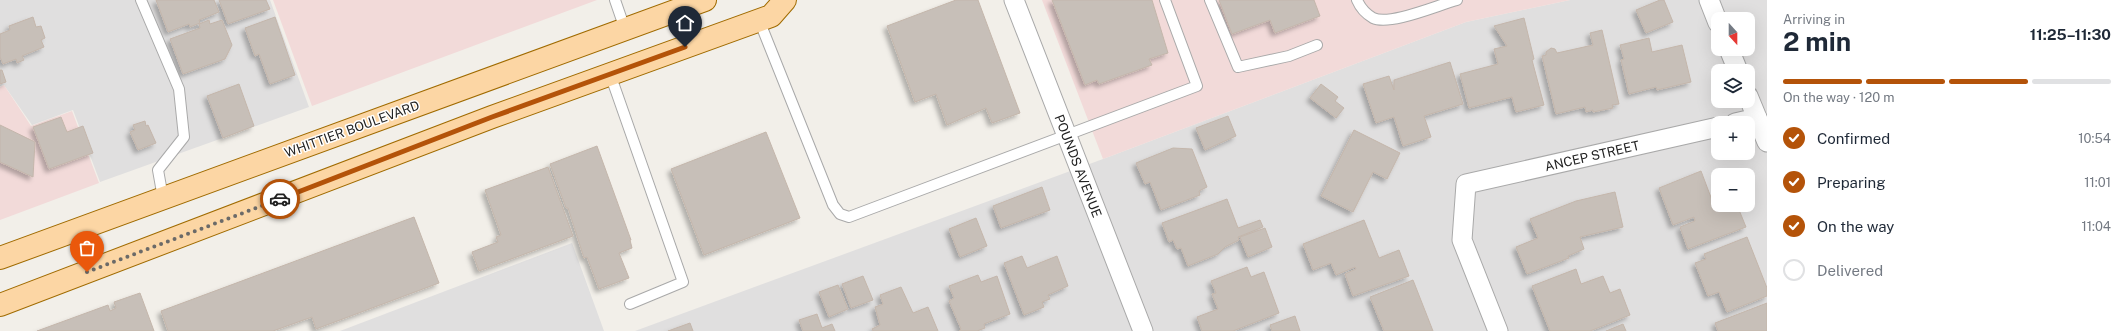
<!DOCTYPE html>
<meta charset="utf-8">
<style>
body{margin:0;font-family:"Public Sans",sans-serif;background:#f6f6f7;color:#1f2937;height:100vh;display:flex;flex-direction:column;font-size:15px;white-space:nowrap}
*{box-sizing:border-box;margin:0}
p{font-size:13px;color:#747a83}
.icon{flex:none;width:22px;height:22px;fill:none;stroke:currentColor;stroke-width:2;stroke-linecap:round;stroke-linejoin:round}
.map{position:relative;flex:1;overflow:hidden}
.side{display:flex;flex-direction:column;background:#fff;width:360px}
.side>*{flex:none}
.needle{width:26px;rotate:159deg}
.buttons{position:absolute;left:1711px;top:12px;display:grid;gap:8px}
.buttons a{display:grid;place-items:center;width:44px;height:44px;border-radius:8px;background:#fff;box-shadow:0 4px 16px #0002;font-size:20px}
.pin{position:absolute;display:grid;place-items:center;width:34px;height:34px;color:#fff;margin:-41px -17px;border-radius:50% 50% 50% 0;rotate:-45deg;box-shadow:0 0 4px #0007}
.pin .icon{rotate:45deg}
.courier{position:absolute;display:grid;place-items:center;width:40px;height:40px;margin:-20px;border:3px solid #b45309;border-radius:50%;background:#fff;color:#222;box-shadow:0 1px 5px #0007}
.head em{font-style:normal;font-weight:700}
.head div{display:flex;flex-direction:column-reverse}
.head{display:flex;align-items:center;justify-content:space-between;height:68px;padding:0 16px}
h1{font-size:26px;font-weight:700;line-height:30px}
.bar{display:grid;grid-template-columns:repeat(4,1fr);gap:6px 4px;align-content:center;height:48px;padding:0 16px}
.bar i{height:5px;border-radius:3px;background:#e0e1e3}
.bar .current{background:#b45309}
.bar p{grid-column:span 4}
ol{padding:0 16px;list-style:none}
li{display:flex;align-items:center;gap:12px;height:44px}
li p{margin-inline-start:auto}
li .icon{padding:4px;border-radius:50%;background:#b45309;color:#fff;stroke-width:4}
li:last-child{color:#747a83}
li i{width:22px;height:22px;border:2px solid #e0e1e3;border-radius:50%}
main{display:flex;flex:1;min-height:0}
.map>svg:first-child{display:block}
.residential{fill:#e0dfdf;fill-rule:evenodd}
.commercial{fill:#f2dad9}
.building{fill:#c7bfb8;stroke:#c4b6ab;filter:url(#shadow)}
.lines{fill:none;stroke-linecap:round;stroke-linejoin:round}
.service-casing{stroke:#a9a9a9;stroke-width:12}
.minor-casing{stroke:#a9a9a9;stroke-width:21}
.primary-casing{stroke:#a06b00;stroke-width:24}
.service{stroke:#fff;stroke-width:10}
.minor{stroke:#fff;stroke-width:19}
.primary{stroke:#fcd6a4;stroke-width:22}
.done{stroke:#6b6a68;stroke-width:4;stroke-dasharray:0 7.2}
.route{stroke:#b45309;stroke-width:5}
.labels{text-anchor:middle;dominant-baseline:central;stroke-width:3;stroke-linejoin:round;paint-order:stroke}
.street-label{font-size:13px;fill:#222;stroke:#fff}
</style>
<main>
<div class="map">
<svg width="1767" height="331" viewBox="0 0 1767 331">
<defs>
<filter id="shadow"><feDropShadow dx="-3.5" dy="3.5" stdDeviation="2" flood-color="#0004"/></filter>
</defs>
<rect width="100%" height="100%" fill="#f2efe9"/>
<g class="residential">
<polygon points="0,0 270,0 309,107 100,182 73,110 32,125 4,85 0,86"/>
<path d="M1570,0H1767V331H635L1103,159L1466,22ZM1718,19H1748V49H1718ZM1718,71H1748V101H1718ZM1718,123H1748V153H1718ZM1718,175H1748V205H1718Z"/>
<polygon points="572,243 604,331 340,331"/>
</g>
<g class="commercial">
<polygon points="273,0 597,0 312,106"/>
<polygon points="1042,0 1570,0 1466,22 1103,159"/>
<polygon points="4,85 31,126 72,111 99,183 0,220 0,87"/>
</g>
<g class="building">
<polygon points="156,0 214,0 219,12 199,20 200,23 190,27 189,24 168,32"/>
<polygon points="219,0 266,0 270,9 228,24"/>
<polygon points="956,0 978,0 1020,113 992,123 986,108 947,125 936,94 915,102 887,26"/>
<polygon points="1052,0 1152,0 1168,53 1149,59 1152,65 1099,84 1097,80 1085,85"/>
<polygon points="1219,0 1314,0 1320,16 1275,33 1270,20 1232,34"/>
<polygon points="1660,0 1664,0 1673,22 1646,33 1636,10"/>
<polygon points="33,17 36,27 41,26 45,38 41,40 44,47 22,56 24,60 17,63 16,59 3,64 0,57 0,34 10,30 9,26"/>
<polygon points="275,17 295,75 270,84 259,54 255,56 245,28"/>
<polygon points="1524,18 1534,59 1532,60 1544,105 1516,112 1512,97 1469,108 1460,74 1498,64 1494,49 1507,46 1494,26"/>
<polygon points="209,20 210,24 222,20 232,45 225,59 183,74 170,39 200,28 199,24"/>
<polygon points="1602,30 1619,104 1612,105 1613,108 1593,112 1593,110 1586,112 1585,107 1556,114 1542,56 1546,55 1546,52 1551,48 1555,49 1557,53 1593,45 1590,33"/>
<polygon points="1649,38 1652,52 1682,45 1691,82 1657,90 1656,87 1629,94 1621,60 1624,59 1620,45"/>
<polygon points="1450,62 1463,104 1424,116 1431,137 1403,146 1394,117 1376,123 1363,84 1389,76 1394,90 1394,80"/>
<polygon points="0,70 2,70 6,82 0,84"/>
<polygon points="239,84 254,126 223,138 207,96"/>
<polygon points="1321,84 1338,97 1335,101 1344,108 1336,118 1310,98"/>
<polygon points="1228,116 1236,136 1205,150 1196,128"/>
<polygon points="61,117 67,132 83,126 93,153 49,169 33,127"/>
<polygon points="145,121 146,126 148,125 156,143 138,150 130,132 135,130 133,125"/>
<polygon points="0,125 35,142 33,177 0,162"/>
<polygon points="1354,130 1400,153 1387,179 1373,172 1353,212 1321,196"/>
<polygon points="766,132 800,218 704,255 671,169"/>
<polygon points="597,146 631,240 630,240 632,248 619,253 629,278 599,289 587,257 584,258 568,208 566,208 550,164"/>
<polygon points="1173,148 1192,149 1207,187 1199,191 1200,195 1161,210 1150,182 1145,184 1136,163"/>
<polygon points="548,167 573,236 479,271 472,252 498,242 496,237 501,235 485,190"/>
<polygon points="1701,171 1715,208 1724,205 1737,205 1746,227 1688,249 1680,227 1695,221 1694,217 1673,225 1659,188"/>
<polygon points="1042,187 1050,210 1001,228 993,206"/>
<polygon points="1615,192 1623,227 1580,237 1584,249 1568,256 1569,258 1527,274 1516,247 1538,238 1530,219 1576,201"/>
<polygon points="1227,199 1238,228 1260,220 1263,227 1238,237 1239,240 1225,247 1218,254 1188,266 1181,248 1177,249 1173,240 1169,242 1162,223"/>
<polygon points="414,217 439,283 316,329 312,317 273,331 168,331 161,311"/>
<polygon points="976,218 987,246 960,257 949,229"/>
<polygon points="1364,220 1379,258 1399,250 1409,276 1353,296 1345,274 1356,269 1355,267 1336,275 1331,263 1313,270 1303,244"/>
<polygon points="1265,228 1272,247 1248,257 1240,237"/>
<polygon points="1747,237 1767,288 1767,296 1727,312 1719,292 1708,296 1695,263 1706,259 1704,254"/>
<polygon points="1022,256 1027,268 1057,256 1068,286 1048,295 1050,299 1042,302 1044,307 1024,315 1004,263"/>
<polygon points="1247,267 1251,277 1264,272 1279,313 1233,331 1202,331 1197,317 1218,309 1212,294 1216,293 1211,281"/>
<polygon points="1576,269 1581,284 1603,276 1610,293 1620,289 1630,315 1590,331 1550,331 1532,286"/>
<polygon points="978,275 981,282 997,276 1010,314 984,324 985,328 977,331 959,331 961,329 949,301 954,298 949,286"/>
<polygon points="863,276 873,300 851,308 842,284"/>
<polygon points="1413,280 1433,331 1384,331 1370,297"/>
<polygon points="838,285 848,309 829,317 819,292"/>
<polygon points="901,287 913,313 928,307 938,331 873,331 872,329 880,325 875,307 883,304 880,295"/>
<polygon points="140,293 154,331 37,331 108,305 110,311 116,308 114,302"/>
<polygon points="1767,303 1767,331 1718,331 1715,323"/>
<polygon points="817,314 822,328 832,324 835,331 803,331 799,320"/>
<polygon points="1295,316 1300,331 1272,331 1270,325"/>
<polygon points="690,323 693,331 668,331"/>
<polygon points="1623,324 1626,331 1606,331"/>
</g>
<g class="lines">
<g class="service-casing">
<g id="service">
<polyline points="141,0 179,89 184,137 158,170 163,198"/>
<polyline points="615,0 625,29"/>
<polyline points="1210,0 1238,67 1289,56 1317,45"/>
<path d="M1357,0C1360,7 1366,14 1373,18C1390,26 1438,5 1457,0"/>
<polyline points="759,20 833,205 840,214 849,217 1197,86 1165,0"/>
<polyline points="610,74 683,282 630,304"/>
</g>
</g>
<g class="minor-casing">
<g id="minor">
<polyline points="1014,0 1143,331"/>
<polyline points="1709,0 1718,23"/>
<polyline points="1729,49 1738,71"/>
<polyline points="1748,96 1767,142"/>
<polyline points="1735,123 1757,118"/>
<polyline points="1498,331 1462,240 1466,184 1718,127"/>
</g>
</g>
<g class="primary-casing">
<g id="primary">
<polyline points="0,258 705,0"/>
<polyline points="0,305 492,117 771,16 785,0"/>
</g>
</g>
<use href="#service" class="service"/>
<use href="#minor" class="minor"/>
<use href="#primary" class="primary"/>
</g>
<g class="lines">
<polyline class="done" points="87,272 280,199"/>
<polyline class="route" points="280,199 492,117 685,47"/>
</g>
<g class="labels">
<g class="street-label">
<text transform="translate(352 129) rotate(-20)">WHITTIER BOULEVARD</text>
<text transform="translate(1592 156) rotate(-13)">ANCEP STREET</text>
<text transform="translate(1078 166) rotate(69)">POUNDS AVENUE</text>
</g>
</g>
</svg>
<div class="buttons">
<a><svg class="needle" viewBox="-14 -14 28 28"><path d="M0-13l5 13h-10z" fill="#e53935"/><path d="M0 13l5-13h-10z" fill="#747a83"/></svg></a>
<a><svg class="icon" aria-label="layers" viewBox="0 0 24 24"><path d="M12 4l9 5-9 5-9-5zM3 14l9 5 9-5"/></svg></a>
<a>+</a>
<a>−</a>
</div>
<div class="pin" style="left:87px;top:272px;background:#ea580c"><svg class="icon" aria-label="bag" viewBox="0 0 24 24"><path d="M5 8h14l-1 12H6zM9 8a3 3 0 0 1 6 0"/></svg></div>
<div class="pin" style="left:685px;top:47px;background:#1f2937"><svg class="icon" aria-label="home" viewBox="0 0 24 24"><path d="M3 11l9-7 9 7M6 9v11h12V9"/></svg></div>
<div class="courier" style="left:280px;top:199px"><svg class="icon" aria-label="car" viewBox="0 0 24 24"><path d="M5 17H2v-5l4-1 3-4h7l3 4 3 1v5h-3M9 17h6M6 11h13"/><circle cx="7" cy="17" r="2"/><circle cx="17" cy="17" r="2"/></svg></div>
</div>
<section class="side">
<div class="head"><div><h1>2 min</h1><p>Arriving in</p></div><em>11:25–11:30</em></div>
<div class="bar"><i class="current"></i><i class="current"></i><i class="current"></i><i></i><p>On the way · 120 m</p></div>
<ol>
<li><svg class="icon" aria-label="check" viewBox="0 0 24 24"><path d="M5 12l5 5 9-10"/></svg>Confirmed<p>10:54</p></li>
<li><svg class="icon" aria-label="check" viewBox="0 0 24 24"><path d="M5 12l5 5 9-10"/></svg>Preparing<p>11:01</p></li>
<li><svg class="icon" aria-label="check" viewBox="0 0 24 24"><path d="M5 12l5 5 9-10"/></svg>On the way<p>11:04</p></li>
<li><i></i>Delivered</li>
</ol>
</section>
</main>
